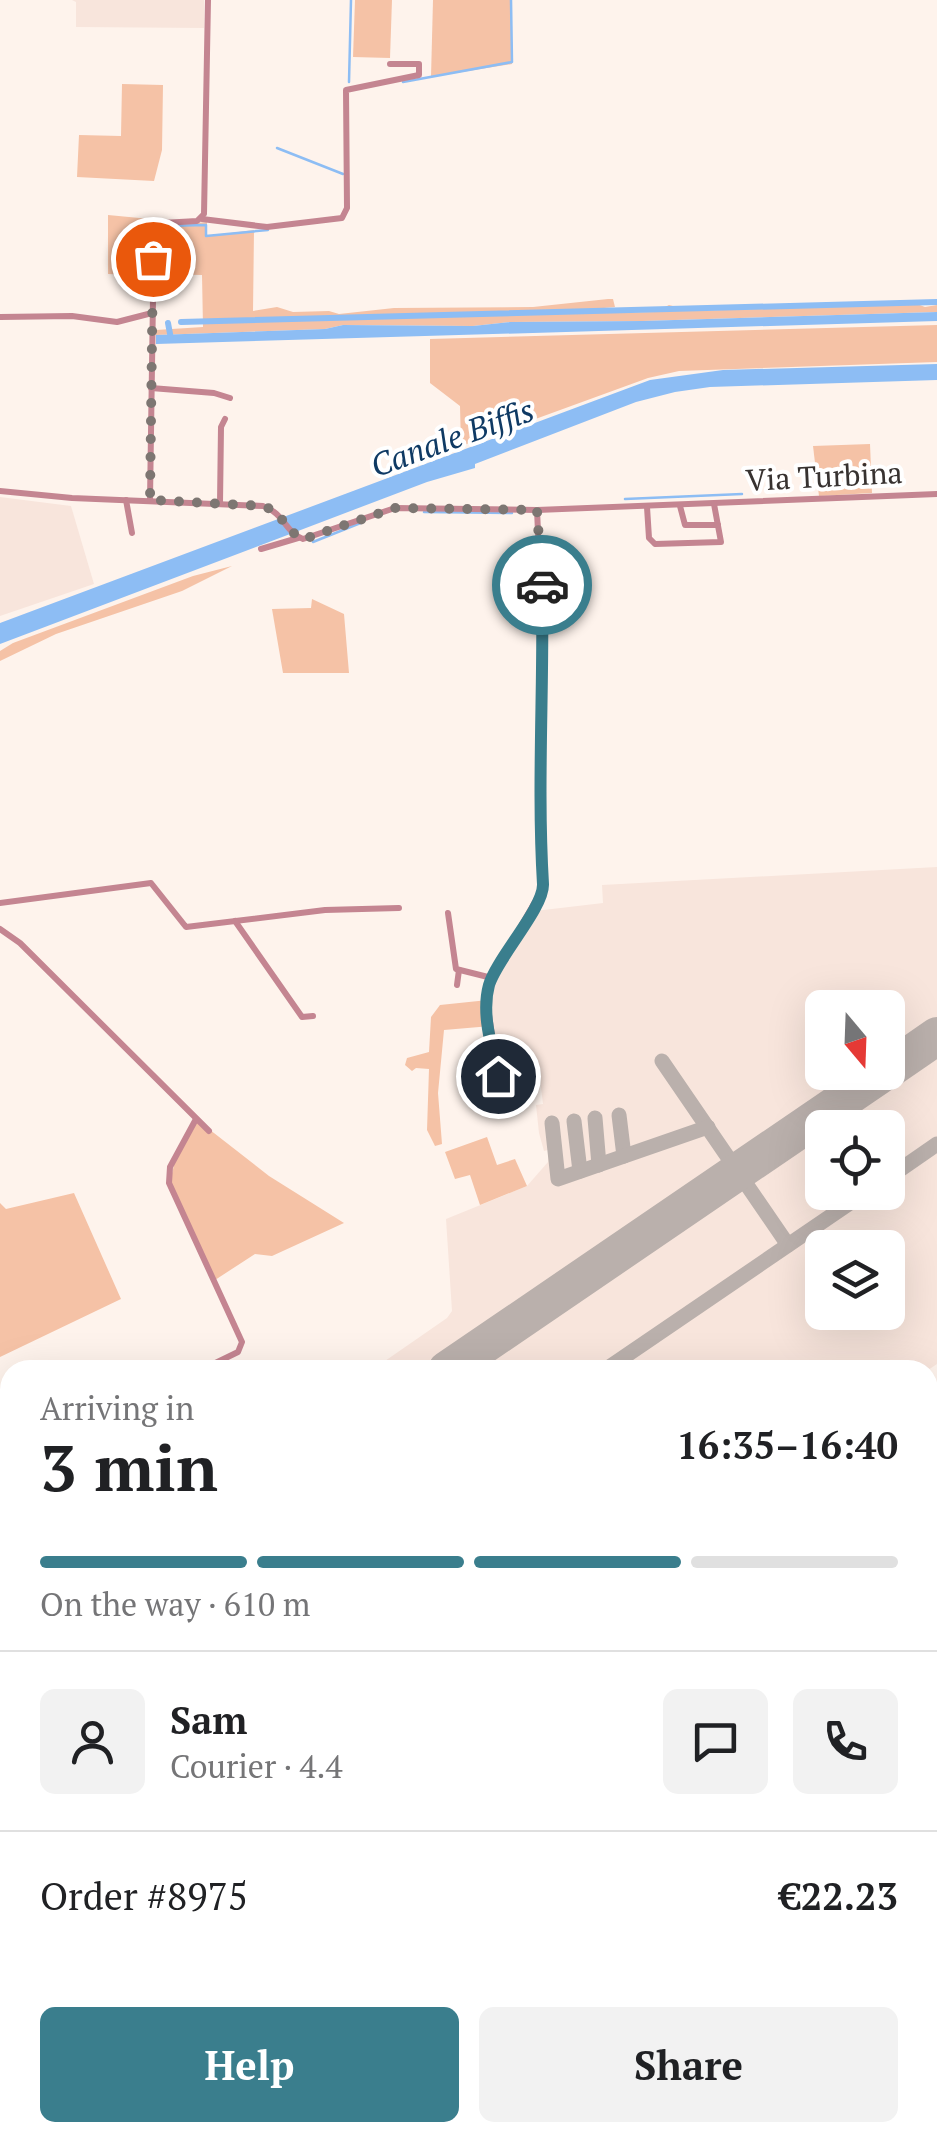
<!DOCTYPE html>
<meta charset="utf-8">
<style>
body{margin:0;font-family:"PT Serif",serif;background:#f2f2f2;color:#202124;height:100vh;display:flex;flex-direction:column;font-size:38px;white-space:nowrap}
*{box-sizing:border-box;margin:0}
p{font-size:32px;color:#757577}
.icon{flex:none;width:55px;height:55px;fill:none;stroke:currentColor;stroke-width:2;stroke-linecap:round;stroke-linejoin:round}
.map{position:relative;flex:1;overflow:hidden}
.drawer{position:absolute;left:0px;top:1360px;width:938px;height:782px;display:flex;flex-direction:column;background:#fff;border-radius:30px 30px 0 0;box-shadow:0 10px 40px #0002}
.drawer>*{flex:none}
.needle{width:65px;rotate:161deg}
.tools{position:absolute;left:805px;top:990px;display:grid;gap:20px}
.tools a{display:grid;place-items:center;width:100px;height:100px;border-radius:15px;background:#fff;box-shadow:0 10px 40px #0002;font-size:50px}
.pin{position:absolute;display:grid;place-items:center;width:85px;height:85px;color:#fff;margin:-42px;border:5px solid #fff;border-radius:50%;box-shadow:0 2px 10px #0007}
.courier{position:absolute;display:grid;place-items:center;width:100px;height:100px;margin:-50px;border:8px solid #3a7e8d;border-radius:50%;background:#fff;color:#222;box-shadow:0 2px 12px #0007}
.head em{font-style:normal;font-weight:800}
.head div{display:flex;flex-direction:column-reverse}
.head{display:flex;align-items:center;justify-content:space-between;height:170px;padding:0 40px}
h1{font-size:65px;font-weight:800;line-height:75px}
.bar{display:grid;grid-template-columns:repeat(4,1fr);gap:15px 10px;align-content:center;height:120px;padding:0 40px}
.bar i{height:12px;border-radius:8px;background:#e0e0e0}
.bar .selected{background:#3a7e8d}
.bar p{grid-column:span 4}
.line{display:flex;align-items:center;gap:25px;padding:0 40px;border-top:2px solid #e0e0e0}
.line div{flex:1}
.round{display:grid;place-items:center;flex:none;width:105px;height:105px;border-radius:15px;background:#f2f2f2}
.button{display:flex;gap:20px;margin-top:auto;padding:20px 40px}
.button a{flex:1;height:115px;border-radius:15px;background:#3a7e8d;color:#fff;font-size:40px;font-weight:800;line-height:115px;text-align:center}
.button a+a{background:#f2f2f2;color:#202124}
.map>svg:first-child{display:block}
.built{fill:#f8e5dc;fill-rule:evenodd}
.green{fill:#f5c2a6}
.water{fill:#8dbdf4}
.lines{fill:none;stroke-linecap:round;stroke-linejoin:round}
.stream{stroke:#8dbdf4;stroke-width:2.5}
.canal{stroke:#8dbdf4;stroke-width:6}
.taxiway{stroke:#bab0ac;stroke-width:15}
.runway{stroke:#bab0ac;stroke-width:38}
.minor{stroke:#c48591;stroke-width:6}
.major{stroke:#8d1b41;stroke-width:8}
.rail{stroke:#756e6b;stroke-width:2.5;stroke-dasharray:12 12;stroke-linecap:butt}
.done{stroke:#7d7672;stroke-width:10;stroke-dasharray:0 18}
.route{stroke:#3a7e8d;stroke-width:12}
.labels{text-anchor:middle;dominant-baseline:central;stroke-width:8;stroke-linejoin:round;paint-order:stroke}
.street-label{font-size:30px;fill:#373230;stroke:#fff}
.water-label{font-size:32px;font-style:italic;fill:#0f3a64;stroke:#fff}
</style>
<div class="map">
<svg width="937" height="2141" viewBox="0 0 937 2141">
<rect width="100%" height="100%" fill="#fef3ec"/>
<g class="built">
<polygon points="72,0 204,0 204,28 76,27 76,2"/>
<polygon points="0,497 71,506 94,584 0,616"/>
<path d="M937,867V1364L928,1370H372L447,1318L452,1311L446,1219L527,1186L548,1162V1150L544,1151L539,1133L536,1105L543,1104L538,1064L499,1067L490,998L496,975L535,911L603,903L602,885ZM822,1008H888V1072H822ZM822,1128H888V1192H822ZM822,1248H888V1312H822Z"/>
</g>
<g class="green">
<polygon points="355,0 392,0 390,58 353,57"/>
<polygon points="433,0 512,0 512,64 431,77"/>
<polygon points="122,84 163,85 162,150 154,181 77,177 79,135 121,136"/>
<polygon points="108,215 150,219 149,276 108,274"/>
<polygon points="207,222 207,236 254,230 253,311 277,307 293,312 329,311 339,314 394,308 533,307 608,299 613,299 615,307 604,308 600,311 604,313 655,312 669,305 692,311 917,304 925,307 937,305 937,312 642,321 510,322 473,326 343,325 325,329 156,335 156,330 203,327 202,275 155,274 156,232 162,226"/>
<polygon points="937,325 937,362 679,371 648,378 461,446 460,406 430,383 430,339"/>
<polygon points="870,444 872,493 819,496 813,446"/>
<polygon points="232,566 182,591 56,634 0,661 0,651 13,643 193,576"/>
<polygon points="312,599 344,614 349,673 283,673 272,609 311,608"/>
<polygon points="488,1000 491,1026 444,1030 438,1093 442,1144 435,1146 427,1130 429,1069 416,1068 412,1071 405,1065 407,1058 429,1052 431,1017 440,1005"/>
<polygon points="196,1119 269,1176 344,1223 272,1256 255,1254 215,1280 170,1182 174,1165"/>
<polygon points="487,1137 497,1165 515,1159 527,1186 480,1205 470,1175 455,1179 445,1152"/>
<polygon points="74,1193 121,1299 0,1357 0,1203 6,1209"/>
</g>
<g class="water">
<polygon points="937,312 937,321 156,344 156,335 325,329 343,325 473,326 510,322 642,321"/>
<polygon points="937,364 937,380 710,387 675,392 636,402 475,464 475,468 427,482 0,644 0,623 650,380 723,370"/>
</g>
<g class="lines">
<g class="stream">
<polyline points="349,82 351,0"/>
<polyline points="403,82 512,62 511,0"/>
<polyline points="277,148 343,174"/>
<polyline points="162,226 206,225 206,236 268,230"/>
<polyline points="625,499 742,494"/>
<polyline points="424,512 512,513"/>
<polyline points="313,542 363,522"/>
<polyline points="928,2117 937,2120"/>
</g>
<g class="canal">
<polyline points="181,322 937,302"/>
<polyline points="168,323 171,339"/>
</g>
<g class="taxiway">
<polyline points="662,1061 788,1245"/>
<polyline points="619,1115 624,1156"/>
<polyline points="595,1118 599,1165"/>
<polyline points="574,1121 580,1171"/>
<polyline points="552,1123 558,1179 708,1127"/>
<polyline points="888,1178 937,1144"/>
<polyline points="605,1370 866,1192"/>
</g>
<g class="runway">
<polyline points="888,1070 937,1036"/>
<polyline points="447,1370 884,1072"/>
</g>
<g class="minor">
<polyline points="202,219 267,227 342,218 347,208 346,90 419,75 419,64 390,64"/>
<polyline points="0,317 72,316 117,322 152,313"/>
<polyline points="151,388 214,393 230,398"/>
<path d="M0,491L72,498L263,506C284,513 286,533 303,539L395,508L537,510L937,494"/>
<polyline points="126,500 132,533"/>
<polyline points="150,500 154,232 162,223 197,221 204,214 208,0"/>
<polyline points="220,503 221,427 225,419"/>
<polyline points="680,506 685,525 718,525"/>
<polyline points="647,507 649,538 655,544 721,542 714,504"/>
<polyline points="261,549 298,538"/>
<polyline points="0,903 151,883 186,927 325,910 399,908"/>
<polyline points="448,913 456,969 492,978"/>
<polyline points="235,921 302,1017 313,1016"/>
<polyline points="0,929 20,943 209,1131"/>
<polyline points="457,985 459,970"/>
<polyline points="500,1082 506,1102"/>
<polyline points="521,1102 498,1076 487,1001 496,970 544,886 539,849 544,663 537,510"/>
<polyline points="196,1119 170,1167 169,1183 242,1342 238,1352 201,1370"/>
<polyline points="0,1477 10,1471"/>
<polyline points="0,1524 10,1580"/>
<polyline points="0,1755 10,1754"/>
<polyline points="0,1854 10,1851"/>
<polyline points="0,1908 10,1906"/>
<polyline points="0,1964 10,1966"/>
<polyline points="7,2089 1,2125 11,2141"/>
<polyline points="59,2141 72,2132"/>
</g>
<g class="major">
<polyline points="0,2033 10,2034"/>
<polyline points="669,2132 726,2141"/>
</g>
<g class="rail">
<polyline points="0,1578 10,1628"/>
<polyline points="291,2132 313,2141"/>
</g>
</g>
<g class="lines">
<path class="done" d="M153,259L150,500L263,506C284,513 286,533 304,539L395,508L537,510L542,585"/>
<path class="route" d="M498,1076C492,1047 481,1014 489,985C497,958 544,908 543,884C537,785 544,685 542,585"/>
</g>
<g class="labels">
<g class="street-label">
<text transform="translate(824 476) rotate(-3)">Via Turbina</text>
</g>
<g class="water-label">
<text transform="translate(452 437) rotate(-20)">Canale Biffis</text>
</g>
</g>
</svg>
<div class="tools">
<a><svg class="needle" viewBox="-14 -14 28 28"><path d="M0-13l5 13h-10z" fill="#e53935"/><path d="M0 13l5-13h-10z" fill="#757577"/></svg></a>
<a><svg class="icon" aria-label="locate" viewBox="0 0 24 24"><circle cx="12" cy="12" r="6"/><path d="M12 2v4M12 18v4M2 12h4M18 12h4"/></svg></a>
<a><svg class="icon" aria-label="layers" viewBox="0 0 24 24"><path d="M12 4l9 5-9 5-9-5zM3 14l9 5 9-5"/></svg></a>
</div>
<div class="pin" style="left:153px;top:259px;background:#ea580c"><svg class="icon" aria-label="bag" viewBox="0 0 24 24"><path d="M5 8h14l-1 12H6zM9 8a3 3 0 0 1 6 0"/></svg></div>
<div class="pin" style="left:498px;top:1076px;background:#1f2937"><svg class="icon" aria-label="home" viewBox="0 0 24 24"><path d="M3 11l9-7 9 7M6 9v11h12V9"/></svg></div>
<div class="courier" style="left:542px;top:585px"><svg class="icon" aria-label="car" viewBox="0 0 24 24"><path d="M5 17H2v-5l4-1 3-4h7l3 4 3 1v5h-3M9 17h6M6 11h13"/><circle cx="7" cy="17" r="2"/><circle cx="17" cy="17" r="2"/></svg></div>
<section class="drawer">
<div class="head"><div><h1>3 min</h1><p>Arriving in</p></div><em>16:35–16:40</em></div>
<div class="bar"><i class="selected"></i><i class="selected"></i><i class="selected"></i><i></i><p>On the way · 610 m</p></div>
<div class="line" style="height:180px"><a class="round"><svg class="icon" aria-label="person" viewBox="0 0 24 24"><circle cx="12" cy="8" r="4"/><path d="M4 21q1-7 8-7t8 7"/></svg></a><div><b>Sam</b><p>Courier · 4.4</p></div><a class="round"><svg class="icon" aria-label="chat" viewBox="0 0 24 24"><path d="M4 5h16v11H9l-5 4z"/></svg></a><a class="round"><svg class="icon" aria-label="phone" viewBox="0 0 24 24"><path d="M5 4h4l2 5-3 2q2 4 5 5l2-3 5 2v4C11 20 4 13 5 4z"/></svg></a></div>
<div class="line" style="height:130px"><div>Order #8975</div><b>€22.23</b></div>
<div class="button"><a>Help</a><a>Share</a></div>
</section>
</div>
